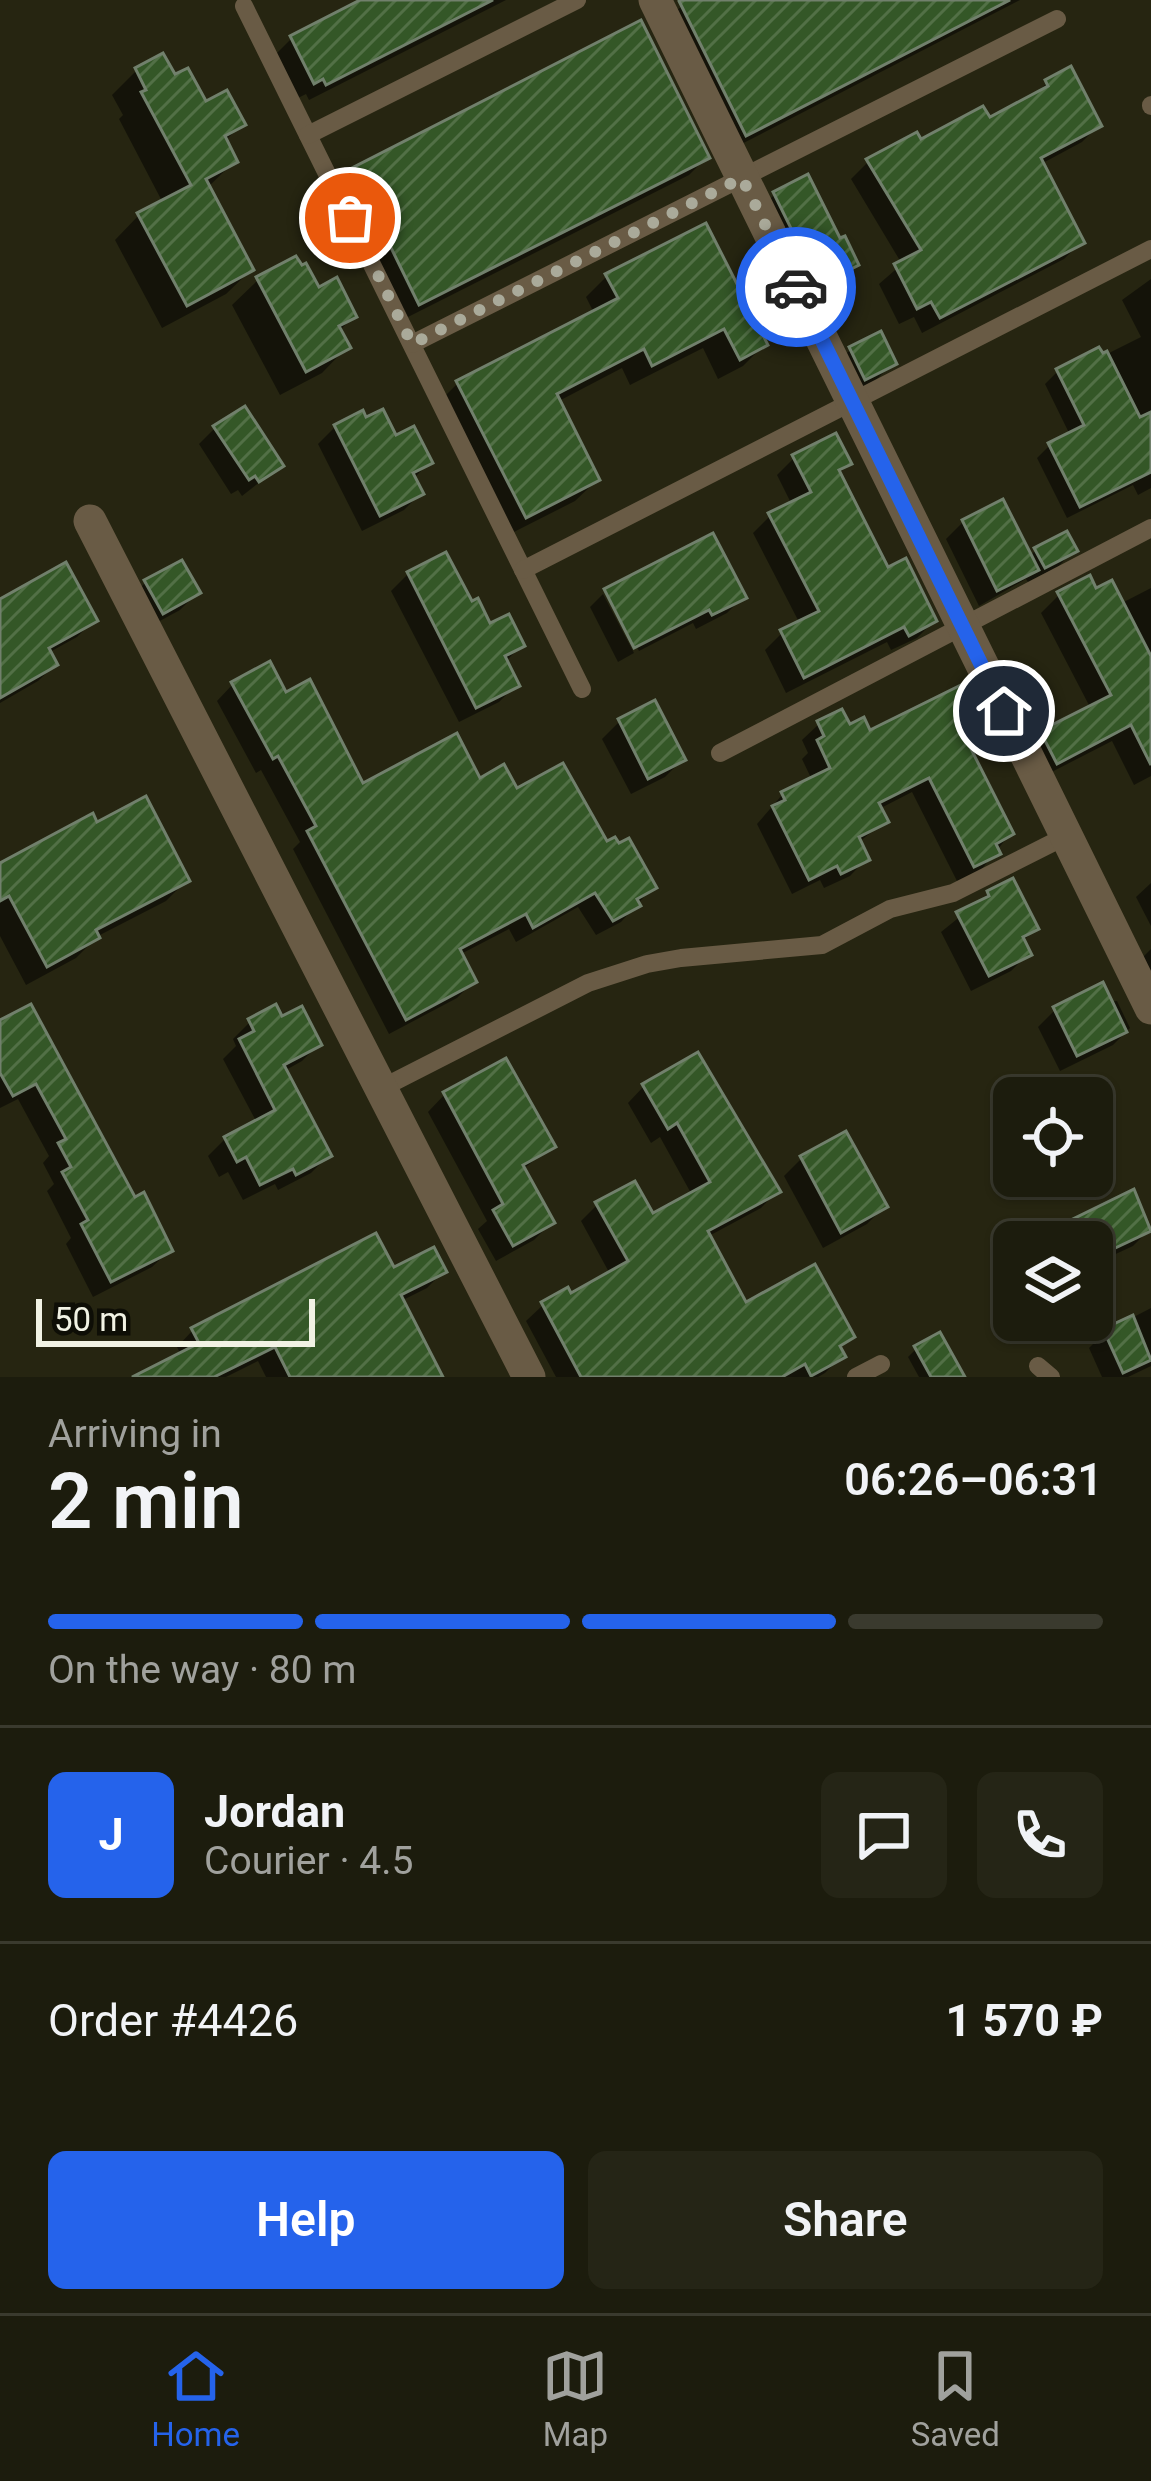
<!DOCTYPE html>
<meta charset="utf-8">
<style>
body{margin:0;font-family:Roboto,sans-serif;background:#252516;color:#f1f3f6;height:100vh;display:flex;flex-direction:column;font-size:45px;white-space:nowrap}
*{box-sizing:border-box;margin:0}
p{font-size:39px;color:#a0a19d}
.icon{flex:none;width:66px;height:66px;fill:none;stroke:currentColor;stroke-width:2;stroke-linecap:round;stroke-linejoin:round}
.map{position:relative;height:1377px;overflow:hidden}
.drawer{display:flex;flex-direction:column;background:#1c1c0d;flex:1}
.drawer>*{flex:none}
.controls{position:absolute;left:993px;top:1077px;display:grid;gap:24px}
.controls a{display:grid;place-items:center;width:120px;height:120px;border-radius:18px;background:#1c1c0d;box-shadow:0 3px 9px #0004,0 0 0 3px #3a3a2e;font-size:60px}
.scale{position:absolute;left:36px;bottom:30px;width:279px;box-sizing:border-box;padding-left:12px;border:6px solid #f1f2e4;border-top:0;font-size:33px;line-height:42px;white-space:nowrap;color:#f1f2e4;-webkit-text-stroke:9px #0e0e06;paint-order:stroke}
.pin{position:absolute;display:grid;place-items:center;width:102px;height:102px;color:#fff;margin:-51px;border:6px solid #fff;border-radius:50%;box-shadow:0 3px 12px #0007}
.courier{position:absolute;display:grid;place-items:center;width:120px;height:120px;margin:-60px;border:9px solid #2563eb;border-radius:50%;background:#fff;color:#222;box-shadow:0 3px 15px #0007}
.head em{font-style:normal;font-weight:600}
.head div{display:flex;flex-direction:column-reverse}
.head{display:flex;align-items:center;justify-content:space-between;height:204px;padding:0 48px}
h1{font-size:78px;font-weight:600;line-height:90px}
.bar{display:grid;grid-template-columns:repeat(4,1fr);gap:18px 12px;align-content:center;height:144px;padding:0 48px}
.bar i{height:15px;border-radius:9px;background:#3a3a2e}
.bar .on{background:#2563eb}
.bar p{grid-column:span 4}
.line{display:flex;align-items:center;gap:30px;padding:0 48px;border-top:3px solid #3a3a2e}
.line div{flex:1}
.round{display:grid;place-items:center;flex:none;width:126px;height:126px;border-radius:18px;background:#252516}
.cta{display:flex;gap:24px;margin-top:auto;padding:24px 48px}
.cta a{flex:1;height:138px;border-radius:18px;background:#2563eb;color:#fff;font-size:48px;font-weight:600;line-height:138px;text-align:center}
.cta a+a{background:#252516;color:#f1f3f6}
.menu{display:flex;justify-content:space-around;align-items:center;height:168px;border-top:3px solid #3a3a2e;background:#1c1c0d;font-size:33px;color:#a0a19d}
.menu a{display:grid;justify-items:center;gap:6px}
.menu .on{color:#2563eb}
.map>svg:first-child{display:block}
.shadow{fill:#0007}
.building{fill:url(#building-hatch);stroke:#71806c;stroke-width:3}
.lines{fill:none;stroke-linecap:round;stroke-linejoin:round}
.service{stroke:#695b45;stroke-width:18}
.minor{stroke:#695b45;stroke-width:33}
.done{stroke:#aaaa9a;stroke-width:12;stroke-dasharray:0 21.6}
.route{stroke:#2563eb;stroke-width:15}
</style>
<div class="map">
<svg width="1151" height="1377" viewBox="0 0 1151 1377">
<defs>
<pattern id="building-hatch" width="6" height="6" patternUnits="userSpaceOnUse" patternTransform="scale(3)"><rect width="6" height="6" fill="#345727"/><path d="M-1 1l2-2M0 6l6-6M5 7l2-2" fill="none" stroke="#527046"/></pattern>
</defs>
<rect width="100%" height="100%" fill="#262511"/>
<g class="shadow">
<polygon points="369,0 506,0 309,100 306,94 296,99 274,56 291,39"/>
<polygon points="689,0 1020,0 728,151 664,21"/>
<polygon points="136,71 174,78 205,105 242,124 225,141 235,161 207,188 251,270 226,294 162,328 115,240 139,215 163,203 119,119 123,115 112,95"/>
<polygon points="1047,83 1099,125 1082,142 1041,164 1081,242 1064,259 922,333 914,317 899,324 879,284 902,264 851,179 868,162 988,121 1029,100"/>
<polygon points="706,158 689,175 402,320 337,187 354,170"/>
<polygon points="775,194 856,264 841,279 804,297 760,209"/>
<polygon points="607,276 764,345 743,366 718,379 703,348 630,385 622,368 557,402 597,480 575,501 504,537 437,404 458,383 594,313 586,297"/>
<polygon points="1151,279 1151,488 1138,495 1133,485 1067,518 1037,458 1050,445 1070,435 1045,384 1058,371 1101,357 1141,337 1122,300"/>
<polygon points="258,280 317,291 354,316 339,331 347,347 322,373 280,395 232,305"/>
<polygon points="851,349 893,363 876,380 848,395 834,366"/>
<polygon points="335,427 394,439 430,462 413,479 421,493 404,510 362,531 318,444"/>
<polygon points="215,428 280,466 242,496 238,490 231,494 199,444"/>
<polygon points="794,458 848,463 837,474 887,571 934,621 917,638 891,650 887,642 786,693 765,650 782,633 800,624 753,533 770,516 792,505 777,475"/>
<polygon points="963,522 1029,557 1036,550 1074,550 1058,567 1028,582 1026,579 979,606 946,539"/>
<polygon points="408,574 470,605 489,627 521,646 505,662 516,685 499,702 459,722 391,591"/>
<polygon points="146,582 197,593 180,610 145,629 129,599"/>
<polygon points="1151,588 1151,776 1134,785 1112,741 1038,779 1024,752 1042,734 1091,709 1041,613 1059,595 1095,592 1120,604"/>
<polygon points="606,591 743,597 727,613 696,629 693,623 639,651"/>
<polygon points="603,594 634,653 618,662 590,607"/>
<polygon points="0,602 94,620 77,637 48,653 55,665 38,681 0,703"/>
<polygon points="233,684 285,696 362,787 478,782 516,792 606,846 653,887 621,922 596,935 578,907 516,942 509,929 459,955 473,982 457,998 389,1034 293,849 300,842 261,770 256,773 217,701"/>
<polygon points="654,704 682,760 665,777 631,794 602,739 619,722"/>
<polygon points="819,724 869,734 980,729 965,744 1010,834 981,870 957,881 912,792 879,809 885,821 858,843 866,859 850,876 824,888 820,880 792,894 757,824 782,795 812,780 802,759 808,753 802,740"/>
<polygon points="95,826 186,881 166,901 98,936 76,958 26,985 0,936 0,865"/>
<polygon points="1151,883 1151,926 1136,897"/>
<polygon points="988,894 1036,928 1022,942 1028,954 1011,971 971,991 941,932"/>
<polygon points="1151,949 1151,983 1140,960"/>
<polygon points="1117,1001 1130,1028 1113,1045 1060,1071 1038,1027 1055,1010"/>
<polygon points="281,1020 319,1044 302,1061 284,1071 328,1156 311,1173 278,1190 275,1184 243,1200 228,1172 219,1177 208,1156 225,1139 257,1123 223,1059 236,1046 233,1039 250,1022"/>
<polygon points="0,1024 170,1250 152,1267 93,1297 66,1244 71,1238 47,1191 54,1184 43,1163 49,1156 18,1099 0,1108"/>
<polygon points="644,1086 777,1191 761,1208 707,1237 744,1306 851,1336 838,1349 842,1356 825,1373 818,1377 556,1377 526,1321 543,1305 570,1297 610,1274 581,1221 597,1205 651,1217 692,1195 660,1137 651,1143 628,1103"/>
<polygon points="445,1094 552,1146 522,1170 551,1223 534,1240 496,1261 478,1229 487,1221 428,1112"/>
<polygon points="801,1159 884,1207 867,1224 823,1248 784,1176"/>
<polygon points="1075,1221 1150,1229 1133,1246 1092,1265 1092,1242 1060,1242 1058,1238"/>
<polygon points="392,1271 443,1272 427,1288 401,1301 439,1377 266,1377 258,1361 226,1377 139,1377 181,1355 177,1347 193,1330"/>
<polygon points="1151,1308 1151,1366 1128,1377 1102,1377 1089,1348 1105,1332"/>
<polygon points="916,1349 958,1377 919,1377 908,1357"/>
</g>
<g class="building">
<polygon points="360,0 493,0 326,85 323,79 314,84 290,36"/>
<polygon points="1010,0 746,136 679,1 680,0"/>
<polygon points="641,20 710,158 419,305 352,168"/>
<polygon points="163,53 175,74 188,68 206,101 227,90 246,125 225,136 238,162 206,179 254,270 187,306 137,213 191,185 141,92 146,90 135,68"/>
<polygon points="1071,66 1102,126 1041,158 1085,243 940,318 931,302 917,309 894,264 921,250 866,159 917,132 921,139 983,106 990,117 1048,86 1045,80"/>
<polygon points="808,174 840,238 845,236 859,265 819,285 773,192"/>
<polygon points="706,223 768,345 740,360 724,329 652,366 644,349 557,394 600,480 526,518 456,381 618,298 605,274"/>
<polygon points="296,256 302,265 306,263 319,287 337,277 357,317 339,326 351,348 306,372 256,277"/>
<polygon points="881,331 897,364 865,380 849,347"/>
<polygon points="1099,347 1103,353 1107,351 1140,417 1151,412 1151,472 1080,507 1048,443 1084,425 1056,369"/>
<polygon points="245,406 284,466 259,482 255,476 249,480 213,426"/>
<polygon points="383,409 396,435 414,426 433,463 413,473 424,494 380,516 334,425 363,410 366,417"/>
<polygon points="836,433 852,464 839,470 888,567 906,558 937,621 909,636 904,627 804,678 780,630 819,611 768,513 811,492 792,455"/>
<polygon points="1003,499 1039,570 997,591 962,520"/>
<polygon points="1067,531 1078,551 1045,568 1034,548"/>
<polygon points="713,533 747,598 712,615 709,610 634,648 604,589"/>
<polygon points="446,552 472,601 478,598 490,623 509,614 525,646 505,656 520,686 476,708 407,572"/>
<polygon points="182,560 201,593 163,614 144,580"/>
<polygon points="66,562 98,621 49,648 58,665 0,698 0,599"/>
<polygon points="1090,575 1096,588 1112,580 1151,656 1151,765 1131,725 1057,764 1040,731 1111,695 1057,592"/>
<polygon points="270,661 286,692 310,679 363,783 457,733 480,778 504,764 517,788 563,763 607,841 615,837 619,843 629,838 657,888 637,899 641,906 613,921 595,893 533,928 526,914 460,949 477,982 406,1020 307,831 316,826 278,756 273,759 231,682"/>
<polygon points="961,685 984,730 966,739 1014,834 996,844 1001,854 974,867 929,778 879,803 889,822 859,837 870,860 841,874 837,866 809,880 772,806 785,800 781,792 830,768 817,740 824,736 817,721 842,709 850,724 864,717 870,730"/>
<polygon points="655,700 686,760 648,779 618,719"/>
<polygon points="146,796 190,881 96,930 100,938 47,967 9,896 0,901 0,863 93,813 97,822"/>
<polygon points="1013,878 1039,929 1023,937 1032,955 989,976 956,912 989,896 987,891"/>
<polygon points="1103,982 1127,1032 1077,1056 1053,1007"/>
<polygon points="31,1004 135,1197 144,1192 173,1251 111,1282 81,1224 88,1220 62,1172 71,1167 58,1143 66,1139 36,1084 13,1096 0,1073 0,1020"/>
<polygon points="276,1004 282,1016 302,1006 322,1045 284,1065 332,1156 296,1175 293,1169 260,1185 246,1157 237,1162 224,1137 275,1110 239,1039 254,1031 248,1019"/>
<polygon points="698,1052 781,1192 708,1231 746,1302 815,1264 855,1337 840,1346 846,1357 811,1376 805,1364 782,1377 581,1377 541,1302 568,1287 571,1293 628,1261 595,1202 635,1181 653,1213 710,1182 677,1123 668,1129 642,1084"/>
<polygon points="506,1058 556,1147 523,1165 555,1223 513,1246 493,1210 503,1204 443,1092"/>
<polygon points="846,1131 888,1207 841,1233 800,1156"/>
<polygon points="1134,1189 1151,1231 1092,1259 1092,1242 1084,1242 1073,1219"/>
<polygon points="376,1233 394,1267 434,1247 447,1272 401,1295 443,1377 290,1377 275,1347 214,1377 132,1377 199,1343 191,1328"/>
<polygon points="1133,1315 1151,1360 1123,1373 1103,1329"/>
<polygon points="940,1332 965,1377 931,1377 914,1346"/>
</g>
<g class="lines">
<g class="service">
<polyline points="244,6 582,689"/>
<polyline points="1151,105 1151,106"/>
<polyline points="308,135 577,0"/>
<polyline points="412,344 1057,19"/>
<polyline points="523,570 1151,249"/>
<polyline points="720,753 1151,528"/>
<polyline points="380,1089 588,983 647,964 681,958 822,945 890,909 953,893 1066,836"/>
<polyline points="1038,1366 1051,1377"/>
<polyline points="856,1377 881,1364"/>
</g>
<g class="minor">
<polyline points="655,0 1151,1008"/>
<polyline points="90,521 529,1377"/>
</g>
</g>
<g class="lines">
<polyline class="done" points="350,218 412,344 742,178 796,287"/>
<polyline class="route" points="796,287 1004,711"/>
</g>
</svg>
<div class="controls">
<a><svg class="icon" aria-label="locate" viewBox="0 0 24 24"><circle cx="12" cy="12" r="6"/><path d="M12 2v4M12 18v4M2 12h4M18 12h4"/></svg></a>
<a><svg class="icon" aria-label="layers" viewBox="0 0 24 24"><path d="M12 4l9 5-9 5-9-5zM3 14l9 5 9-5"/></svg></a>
</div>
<div class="scale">50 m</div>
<div class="pin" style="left:350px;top:218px;background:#ea580c"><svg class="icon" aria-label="bag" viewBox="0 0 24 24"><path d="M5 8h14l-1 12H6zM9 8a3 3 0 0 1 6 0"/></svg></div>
<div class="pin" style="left:1004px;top:711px;background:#1f2937"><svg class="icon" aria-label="home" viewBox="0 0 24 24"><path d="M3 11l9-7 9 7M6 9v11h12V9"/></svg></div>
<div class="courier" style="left:796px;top:287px"><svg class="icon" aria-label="car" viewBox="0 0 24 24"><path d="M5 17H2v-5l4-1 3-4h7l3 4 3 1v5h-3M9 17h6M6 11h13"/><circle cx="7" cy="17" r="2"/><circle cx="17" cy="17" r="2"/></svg></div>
</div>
<section class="drawer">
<div class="head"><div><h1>2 min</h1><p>Arriving in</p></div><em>06:26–06:31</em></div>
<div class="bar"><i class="on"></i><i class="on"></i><i class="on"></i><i></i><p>On the way · 80 m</p></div>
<div class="line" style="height:216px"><b class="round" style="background:#2563eb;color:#fff">J</b><div><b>Jordan</b><p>Courier · 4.5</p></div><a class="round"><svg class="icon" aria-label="chat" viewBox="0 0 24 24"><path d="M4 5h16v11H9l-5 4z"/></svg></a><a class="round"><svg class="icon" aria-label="phone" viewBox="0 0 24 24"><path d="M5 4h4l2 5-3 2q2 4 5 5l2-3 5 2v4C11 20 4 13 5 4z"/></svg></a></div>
<div class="line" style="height:156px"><div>Order #4426</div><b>1 570 ₽</b></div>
<div class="cta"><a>Help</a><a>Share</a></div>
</section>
<nav class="menu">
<a class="on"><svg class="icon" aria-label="home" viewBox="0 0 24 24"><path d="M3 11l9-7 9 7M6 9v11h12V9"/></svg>Home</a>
<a><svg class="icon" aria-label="map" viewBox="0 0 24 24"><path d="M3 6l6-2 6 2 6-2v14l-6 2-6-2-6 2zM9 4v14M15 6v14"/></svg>Map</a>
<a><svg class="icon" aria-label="saved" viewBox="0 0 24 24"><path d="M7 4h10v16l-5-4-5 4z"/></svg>Saved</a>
</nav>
